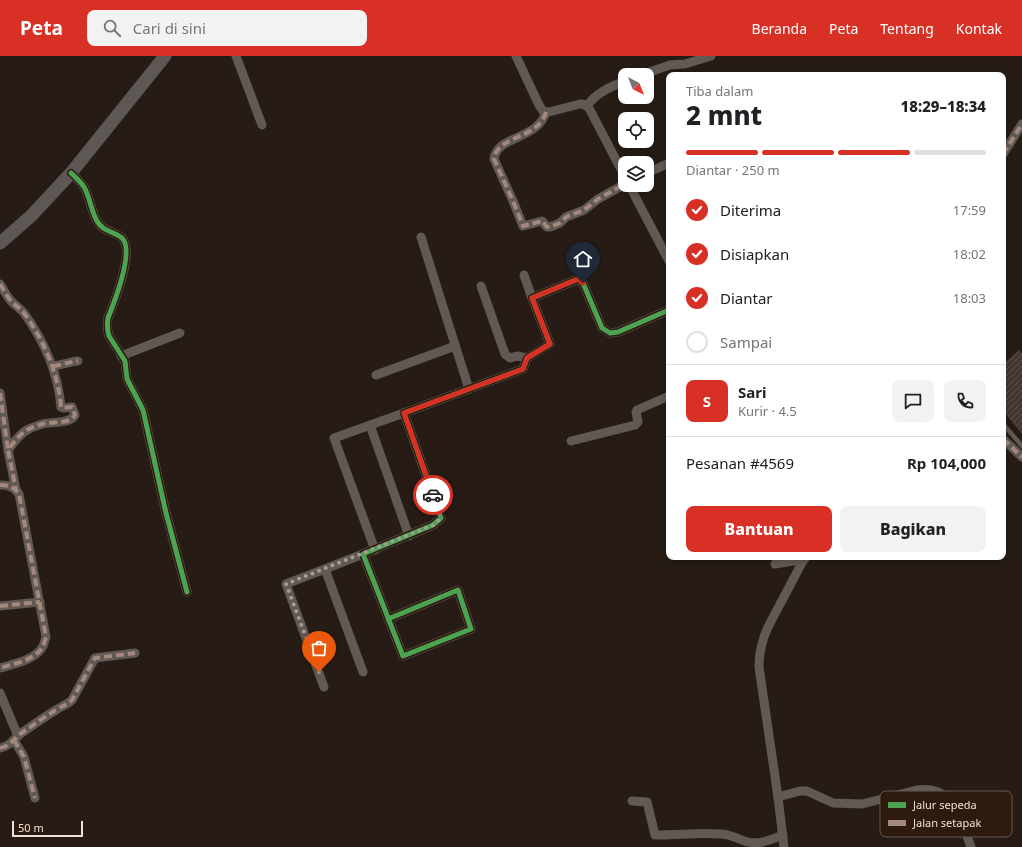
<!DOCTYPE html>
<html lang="id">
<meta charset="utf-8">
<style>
body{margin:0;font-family:"Noto Sans",sans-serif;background:#f2f2f2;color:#202124;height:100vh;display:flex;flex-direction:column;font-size:15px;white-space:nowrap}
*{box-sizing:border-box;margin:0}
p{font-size:13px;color:#757577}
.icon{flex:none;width:22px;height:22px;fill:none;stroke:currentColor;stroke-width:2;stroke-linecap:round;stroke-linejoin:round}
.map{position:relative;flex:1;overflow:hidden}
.details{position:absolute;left:666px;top:16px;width:340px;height:488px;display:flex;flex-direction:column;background:#fff;border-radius:8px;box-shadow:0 2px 6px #0003}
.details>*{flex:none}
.needle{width:26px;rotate:138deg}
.tools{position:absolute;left:618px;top:12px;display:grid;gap:8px}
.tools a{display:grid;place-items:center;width:36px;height:36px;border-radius:8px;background:#fff;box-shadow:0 2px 6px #0003;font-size:20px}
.scale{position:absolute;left:12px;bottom:10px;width:71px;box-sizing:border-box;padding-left:4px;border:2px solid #eee1d8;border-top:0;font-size:11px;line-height:14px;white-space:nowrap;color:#eee1d8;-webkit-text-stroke:3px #2d1b0e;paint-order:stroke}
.pin{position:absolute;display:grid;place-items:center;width:34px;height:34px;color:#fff;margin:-41px -17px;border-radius:50% 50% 50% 0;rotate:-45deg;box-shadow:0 0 4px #0007}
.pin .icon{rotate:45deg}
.courier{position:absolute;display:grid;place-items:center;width:40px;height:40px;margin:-20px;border:3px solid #d93025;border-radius:50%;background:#fff;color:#222;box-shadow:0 1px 5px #0007}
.summary em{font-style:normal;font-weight:800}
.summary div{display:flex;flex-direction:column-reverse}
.summary{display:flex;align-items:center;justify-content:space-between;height:68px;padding:0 20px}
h1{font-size:26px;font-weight:800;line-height:30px}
.bar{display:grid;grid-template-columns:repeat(4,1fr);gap:6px 4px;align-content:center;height:48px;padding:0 20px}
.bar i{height:5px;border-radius:3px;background:#e0e0e0}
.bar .on{background:#d93025}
.bar p{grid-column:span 4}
.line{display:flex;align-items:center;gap:10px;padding:0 20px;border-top:1px solid #e0e0e0}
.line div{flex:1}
.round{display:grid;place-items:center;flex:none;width:42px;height:42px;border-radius:8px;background:#f2f2f2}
ol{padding:0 20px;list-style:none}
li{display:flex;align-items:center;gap:12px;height:44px}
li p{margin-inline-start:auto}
li .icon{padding:4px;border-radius:50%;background:#d93025;color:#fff;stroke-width:4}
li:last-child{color:#757577}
li i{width:22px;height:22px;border:2px solid #e0e0e0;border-radius:50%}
.button{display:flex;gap:8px;margin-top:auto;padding:8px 20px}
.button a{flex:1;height:46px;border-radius:8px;background:#d93025;color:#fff;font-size:16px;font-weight:800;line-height:46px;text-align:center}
.button a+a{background:#f2f2f2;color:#202124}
header{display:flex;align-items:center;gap:24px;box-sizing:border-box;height:56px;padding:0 20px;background:#d93025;color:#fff}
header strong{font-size:19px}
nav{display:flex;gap:22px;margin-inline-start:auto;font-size:14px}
.search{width:280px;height:36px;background:#f2f2f2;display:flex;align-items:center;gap:10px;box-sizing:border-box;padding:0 14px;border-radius:8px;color:#757577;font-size:15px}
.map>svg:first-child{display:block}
.building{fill:url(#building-hatch)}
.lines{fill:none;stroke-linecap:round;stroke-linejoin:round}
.service{stroke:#615954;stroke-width:4.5}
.minor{stroke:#615954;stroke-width:9}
.secondary{stroke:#5d5855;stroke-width:13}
.quiet{stroke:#a5887d;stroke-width:4;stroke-dasharray:8 4;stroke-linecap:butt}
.cycleway-casing{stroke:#2d1b0e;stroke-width:8}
.cycleway{stroke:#4ca352;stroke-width:5}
.done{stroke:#a89c94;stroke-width:4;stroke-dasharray:0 7.2}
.route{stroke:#d93025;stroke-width:5}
.key{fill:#2d1b0e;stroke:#67564b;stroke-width:1}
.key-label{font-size:11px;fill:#eee1d8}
</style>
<header>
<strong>Peta</strong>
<div class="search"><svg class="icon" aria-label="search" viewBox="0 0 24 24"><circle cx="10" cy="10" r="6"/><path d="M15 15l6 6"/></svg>Cari di sini</div>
<nav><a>Beranda</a><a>Peta</a><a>Tentang</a><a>Kontak</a></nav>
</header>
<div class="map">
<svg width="1022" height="791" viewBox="0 0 1022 791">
<defs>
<pattern id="building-hatch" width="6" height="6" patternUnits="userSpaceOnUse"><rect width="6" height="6" fill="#433531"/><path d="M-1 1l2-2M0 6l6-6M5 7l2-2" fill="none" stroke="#5e524e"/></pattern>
</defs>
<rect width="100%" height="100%" fill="#261c15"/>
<polygon class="building" points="1019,294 1022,297 1022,378 1003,355 1003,308"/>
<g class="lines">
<polyline class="service" points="1003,368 1022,390"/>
<g class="minor">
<polyline points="236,0 262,69"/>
<polyline points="516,0 539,49 543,55 549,56 580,48 583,48 589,52 625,121"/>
<polyline points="641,19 670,9 685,8 711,0"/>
<path d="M587,50C596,37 610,31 625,25"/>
<path d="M546,56C538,84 497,79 494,103L513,145L523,170L542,165L547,171H550L560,167L566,161L584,154L598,143L625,128"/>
<polyline points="1003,98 1022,68"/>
<path d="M71,117C75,121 80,125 84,131C90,141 91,155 97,165C103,176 114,175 122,182C135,195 114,247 108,262C107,269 107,274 109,280L125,305L127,323L143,354L166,457L187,536"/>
<polyline points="647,117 669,107"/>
<polyline points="629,129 669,205"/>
<polyline points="421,181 469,333"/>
<polyline points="524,219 532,242"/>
<path d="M0,228C4,234 7,241 12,246C16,250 20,252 24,257C44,285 58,316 61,351L63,352L72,351L75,359C71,367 57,366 49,367C43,367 37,370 31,372C21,376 14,386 8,394L16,434"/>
<polyline points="481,230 505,298 510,302 517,300 527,302"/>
<polyline points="121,300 180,277"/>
<path d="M53,310C62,309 69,306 78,305"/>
<polyline points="376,319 455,290"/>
<polyline points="0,337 8,394"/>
<polyline points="370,369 409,480"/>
<polyline points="1003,383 1022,401"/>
<polyline points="571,385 635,369 638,366 636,356 637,354 669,340"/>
<path d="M0,429C9,429 14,431 19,438L46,581C45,584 44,588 43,590C36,604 13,608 0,612"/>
<polyline points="375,494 334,382 404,357"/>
<polyline points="775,508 805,503"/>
<polyline points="0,550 40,546"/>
<polyline points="388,563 458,534 471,573 403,600 363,498 433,469 441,462 404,357 523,313 527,302 550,288 532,242 578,223 583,227 602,272 610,277 618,276 669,254"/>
<polyline points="363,616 325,513 363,498"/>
<polyline points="324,631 286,528 325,513"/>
<polyline points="0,637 18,680"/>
<polyline points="14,684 24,701 35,742"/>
<path d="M0,692C10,690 13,684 20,678C32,670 44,661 56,654C62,650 67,649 72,644L95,602L135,597"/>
<path d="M778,741L800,735H807L833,747L862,748L917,734C955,729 960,763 971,791"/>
<path d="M632,745L647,746L655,779H657C678,779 700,776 721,778C731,778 739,784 748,786C760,789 772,783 783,779"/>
<path d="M784,791L778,741L759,611C759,596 762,583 769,569L805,501"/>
</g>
<polyline class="secondary" points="0,187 31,160 71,117 165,0"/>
<g class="quiet">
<path d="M546,56C538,84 497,79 494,103L513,145L523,170L542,165L547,171H550L560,167L566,161L584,154L598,143L625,128"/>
<polyline points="1003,98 1022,68"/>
<path d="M0,228C4,234 7,241 12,246C16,250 20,252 24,257C44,285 58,316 61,351L63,352L72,351L75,359C71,367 57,366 49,367C43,367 37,370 31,372C21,376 14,386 8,394L16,434"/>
<path d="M53,310C62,309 69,306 78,305"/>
<polyline points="0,337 8,394"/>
<polyline points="1003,383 1022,401"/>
<path d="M0,429C9,429 14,431 19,438L46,581C45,584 44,588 43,590C36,604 13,608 0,612"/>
<polyline points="0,550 40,546"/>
<polyline points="14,684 24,701 35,742"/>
<path d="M0,692C10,690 13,684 20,678C32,670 44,661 56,654C62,650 67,649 72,644L95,602L135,597"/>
</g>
<g class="cycleway-casing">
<g id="cycleway">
<path d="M71,117C75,121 80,125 84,131C90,141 91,155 97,165C103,176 114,175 122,182C135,195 114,247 108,262C107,269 107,274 109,280L125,305L127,323L143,354L166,457L187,536"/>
<polyline points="388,563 458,534 471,573 403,600 363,498 433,469 441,462 404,357 523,313 527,302 550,288 532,242 578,223 583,227 602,272 610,277 618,276 669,254"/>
</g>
</g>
<use href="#cycleway" class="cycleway"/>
</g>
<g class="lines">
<polyline class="done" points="319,616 286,528 433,469 441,462 433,439"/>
<polyline class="route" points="433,439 404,357 523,313 527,302 550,288 532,242 578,223 583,227"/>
</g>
<rect x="880" y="735" width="132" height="46" rx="6" class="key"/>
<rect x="888" y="746" width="18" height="6" fill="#4ca352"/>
<rect x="888" y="764" width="18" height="6" fill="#a5887d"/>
<g class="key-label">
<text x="913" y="753">Jalur sepeda</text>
<text x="913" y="771">Jalan setapak</text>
</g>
</svg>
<div class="tools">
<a><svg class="needle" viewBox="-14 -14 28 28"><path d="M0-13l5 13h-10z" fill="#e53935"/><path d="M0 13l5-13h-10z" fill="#757577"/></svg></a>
<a><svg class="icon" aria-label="locate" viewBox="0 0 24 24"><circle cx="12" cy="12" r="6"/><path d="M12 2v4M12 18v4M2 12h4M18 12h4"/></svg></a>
<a><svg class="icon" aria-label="layers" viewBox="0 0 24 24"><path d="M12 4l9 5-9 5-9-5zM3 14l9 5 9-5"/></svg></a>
</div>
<div class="scale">50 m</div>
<div class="pin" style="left:319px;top:616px;background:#ea580c"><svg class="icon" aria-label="bag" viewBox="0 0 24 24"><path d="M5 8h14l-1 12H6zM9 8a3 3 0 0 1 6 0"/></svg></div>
<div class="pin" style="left:583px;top:227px;background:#1f2937"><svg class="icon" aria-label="home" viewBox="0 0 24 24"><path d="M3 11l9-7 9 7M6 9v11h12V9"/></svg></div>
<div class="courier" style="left:433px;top:439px"><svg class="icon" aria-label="car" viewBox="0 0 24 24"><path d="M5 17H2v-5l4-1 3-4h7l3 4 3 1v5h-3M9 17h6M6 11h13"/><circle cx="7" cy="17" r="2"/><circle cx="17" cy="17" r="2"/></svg></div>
<section class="details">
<div class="summary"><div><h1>2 mnt</h1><p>Tiba dalam</p></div><em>18:29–18:34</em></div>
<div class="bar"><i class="on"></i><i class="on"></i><i class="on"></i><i></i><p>Diantar · 250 m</p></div>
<ol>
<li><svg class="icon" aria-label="check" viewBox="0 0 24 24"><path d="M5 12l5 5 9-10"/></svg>Diterima<p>17:59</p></li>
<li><svg class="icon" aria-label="check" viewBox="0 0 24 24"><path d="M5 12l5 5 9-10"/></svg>Disiapkan<p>18:02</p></li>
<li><svg class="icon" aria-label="check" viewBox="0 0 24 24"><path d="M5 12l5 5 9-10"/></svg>Diantar<p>18:03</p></li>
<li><i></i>Sampai</li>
</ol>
<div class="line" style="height:72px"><b class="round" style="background:#d93025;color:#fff">S</b><div><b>Sari</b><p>Kurir · 4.5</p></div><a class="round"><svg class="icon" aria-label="chat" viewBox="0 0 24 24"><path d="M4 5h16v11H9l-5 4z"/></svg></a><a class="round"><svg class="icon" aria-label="phone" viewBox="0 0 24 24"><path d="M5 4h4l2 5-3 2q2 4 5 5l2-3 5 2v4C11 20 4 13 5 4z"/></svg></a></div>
<div class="line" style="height:52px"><div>Pesanan #4569</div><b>Rp 104,000</b></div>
<div class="button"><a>Bantuan</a><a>Bagikan</a></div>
</section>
</div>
